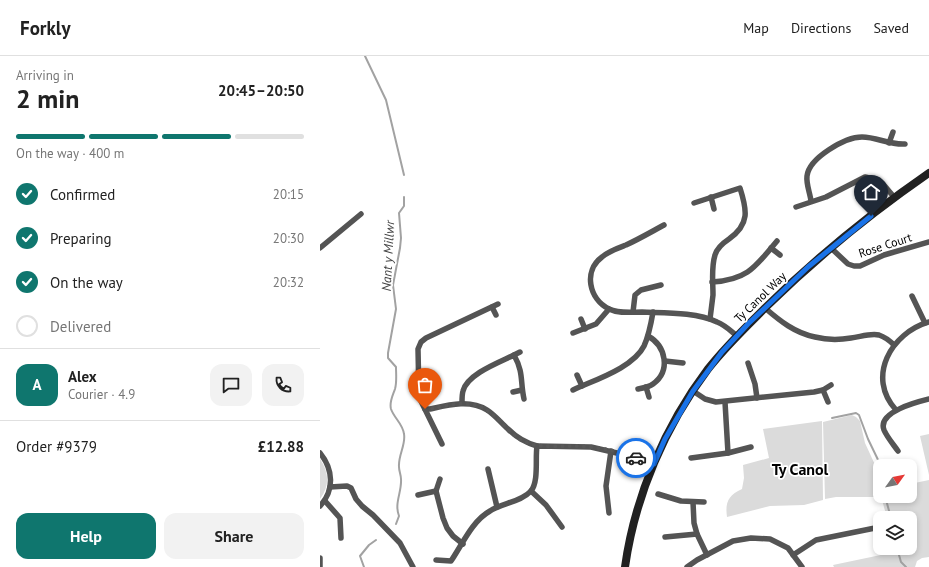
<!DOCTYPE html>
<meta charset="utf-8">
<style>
body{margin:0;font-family:"PT Sans",sans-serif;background:#f2f2f2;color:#222;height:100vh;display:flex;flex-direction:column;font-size:15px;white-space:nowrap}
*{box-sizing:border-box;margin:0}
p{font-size:13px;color:#767676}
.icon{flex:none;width:22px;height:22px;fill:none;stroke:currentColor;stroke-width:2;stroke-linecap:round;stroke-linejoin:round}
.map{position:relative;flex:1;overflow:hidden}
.details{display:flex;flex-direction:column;background:#fff;width:320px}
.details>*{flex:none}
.needle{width:26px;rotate:57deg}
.buttons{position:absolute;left:553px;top:403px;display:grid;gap:8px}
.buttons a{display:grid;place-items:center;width:44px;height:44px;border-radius:8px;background:#fff;box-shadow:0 2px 6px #0003;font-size:20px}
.pin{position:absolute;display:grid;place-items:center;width:34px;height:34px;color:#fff;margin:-41px -17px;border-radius:50% 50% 50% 0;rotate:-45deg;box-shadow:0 0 4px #0007}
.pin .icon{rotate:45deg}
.courier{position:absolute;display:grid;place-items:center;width:40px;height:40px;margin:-20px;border:3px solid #1a73e8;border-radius:50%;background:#fff;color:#222;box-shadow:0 1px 5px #0007}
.headline em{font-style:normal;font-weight:800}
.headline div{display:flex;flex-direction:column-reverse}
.headline{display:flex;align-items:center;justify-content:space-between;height:68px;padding:0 16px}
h1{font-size:26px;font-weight:800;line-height:30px}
.bar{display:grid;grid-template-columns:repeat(4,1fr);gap:6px 4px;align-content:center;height:48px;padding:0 16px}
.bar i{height:5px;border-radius:3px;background:#e0e0e0}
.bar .current{background:#0f766e}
.bar p{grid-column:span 4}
.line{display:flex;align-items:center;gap:10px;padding:0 16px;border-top:1px solid #e0e0e0}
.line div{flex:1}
.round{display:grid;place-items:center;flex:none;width:42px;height:42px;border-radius:12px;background:#f2f2f2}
ol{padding:0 16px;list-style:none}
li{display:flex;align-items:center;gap:12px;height:44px}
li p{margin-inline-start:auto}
li .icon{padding:4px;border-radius:50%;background:#0f766e;color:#fff;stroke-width:4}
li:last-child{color:#767676}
li i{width:22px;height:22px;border:2px solid #e0e0e0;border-radius:50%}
.cta{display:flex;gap:8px;margin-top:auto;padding:8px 16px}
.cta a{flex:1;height:46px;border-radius:12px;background:#0f766e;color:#fff;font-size:16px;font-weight:800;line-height:46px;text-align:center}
.cta a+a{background:#f2f2f2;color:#222}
header{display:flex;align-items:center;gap:24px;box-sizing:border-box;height:56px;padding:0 20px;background:#fff;border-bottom:1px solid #e0e0e0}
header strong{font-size:19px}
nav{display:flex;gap:22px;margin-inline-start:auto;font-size:14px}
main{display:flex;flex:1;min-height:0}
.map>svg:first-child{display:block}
.green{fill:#dbdbdb}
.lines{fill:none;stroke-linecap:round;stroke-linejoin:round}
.stream{stroke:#a2a2a2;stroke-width:2}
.street{stroke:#545454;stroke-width:5.5}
.secondary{stroke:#212121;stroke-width:8}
.done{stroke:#595959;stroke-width:4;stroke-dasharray:0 7.2}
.route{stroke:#1a73e8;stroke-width:5}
.labels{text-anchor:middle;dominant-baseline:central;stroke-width:3.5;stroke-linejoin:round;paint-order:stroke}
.street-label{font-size:12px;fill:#000;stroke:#fff}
.water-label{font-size:13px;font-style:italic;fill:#434343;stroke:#fff}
.district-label{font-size:16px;font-weight:bold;fill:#000;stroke:#fff}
</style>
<header>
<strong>Forkly</strong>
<nav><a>Map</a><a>Directions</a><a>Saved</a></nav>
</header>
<main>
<section class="details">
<div class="headline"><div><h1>2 min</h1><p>Arriving in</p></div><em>20:45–20:50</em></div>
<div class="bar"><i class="current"></i><i class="current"></i><i class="current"></i><i></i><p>On the way · 400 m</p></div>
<ol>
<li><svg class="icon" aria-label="check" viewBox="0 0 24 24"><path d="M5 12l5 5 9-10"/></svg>Confirmed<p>20:15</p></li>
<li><svg class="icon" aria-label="check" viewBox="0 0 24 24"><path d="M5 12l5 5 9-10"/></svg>Preparing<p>20:30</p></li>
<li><svg class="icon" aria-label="check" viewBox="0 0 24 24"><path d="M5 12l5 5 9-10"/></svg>On the way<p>20:32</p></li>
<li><i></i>Delivered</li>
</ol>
<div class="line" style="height:72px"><b class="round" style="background:#0f766e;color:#fff">A</b><div><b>Alex</b><p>Courier · 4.9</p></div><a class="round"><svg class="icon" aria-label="chat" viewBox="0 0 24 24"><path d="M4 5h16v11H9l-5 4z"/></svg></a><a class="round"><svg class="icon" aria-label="phone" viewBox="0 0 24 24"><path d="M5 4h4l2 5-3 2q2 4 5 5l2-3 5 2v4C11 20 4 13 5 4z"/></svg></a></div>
<div class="line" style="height:52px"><div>Order #9379</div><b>£12.88</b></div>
<div class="cta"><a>Help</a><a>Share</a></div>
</section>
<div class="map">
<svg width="609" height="511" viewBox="0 0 609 511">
<rect width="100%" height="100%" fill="#fff"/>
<g class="green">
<polygon points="532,359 536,361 540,365 545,387 556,411 557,422 560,441 516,441 505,443 503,366"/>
<path d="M502,365L503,444L484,449L450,450L407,461C405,447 408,439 422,433L424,422L423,409L449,402L443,373Z"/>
<polygon points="609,378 609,419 600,380"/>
<path d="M0,403C9,416 10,430 0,443Z"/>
<polygon points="609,424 609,501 602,502 597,505 595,511 514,511 513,509 575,496 574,492 590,492 590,462 567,462 561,440 590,440 590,428"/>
</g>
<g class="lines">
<g class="stream">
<polyline points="45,0 66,44 84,119"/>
<polyline points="512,362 536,357 539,359 548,383 561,410"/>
<polyline points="565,440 571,462"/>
<path d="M76,468L79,460C74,447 82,436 81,423C81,419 79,415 79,411C78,399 86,389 84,378C83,368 74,362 71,353C69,346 73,339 75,333C77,326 76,318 76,311L68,302V297L76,253L73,229L80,192L81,182L79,157L84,150V141"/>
<polyline points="577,492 581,506 586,511"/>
<polyline points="44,511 40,500 49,489 56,484"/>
</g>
<g class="street">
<polyline points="569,87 573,76"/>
<polyline points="391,141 394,153"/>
<path d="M491,145C490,137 486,128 487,120C489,102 525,81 542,81C557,81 569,89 585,88"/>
<path d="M374,147L420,132C427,154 430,168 409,183C403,187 397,192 395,199C391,212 393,225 393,239C392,247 391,255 390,263"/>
<polyline points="476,151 506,141 545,121 558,124 563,128 574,141"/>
<path d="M344,169C331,176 319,183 306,189C298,192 289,195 282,201C263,215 269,243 289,253C299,258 312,256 322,256C345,257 376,256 397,266C405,269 411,275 417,280"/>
<polyline points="0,192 41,158"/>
<polyline points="451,192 460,199"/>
<polyline points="511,192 528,208 534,210 540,210 564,199 609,186"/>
<path d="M392,226C428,224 436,210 457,185"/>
<polyline points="592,240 605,267"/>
<polyline points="172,251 176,259"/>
<path d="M445,252C460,265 475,277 495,281C507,284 519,284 531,282C540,281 550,277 559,279C565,281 570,285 574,289"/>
<polyline points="313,256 315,239 321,234 341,229"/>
<polyline points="261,263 265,273"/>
<polyline points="253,277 276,268 289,253"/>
<polyline points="194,299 200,296"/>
<polyline points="345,305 363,307"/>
<polyline points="428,307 435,328 437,342"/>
<polyline points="257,319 262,330"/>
<polyline points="326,331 329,341"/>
<path d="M318,333C323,332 329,331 333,328C351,315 346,290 328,280"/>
<path d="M253,334C274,324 313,312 324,290C329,279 331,268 333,256"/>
<polyline points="503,334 508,346"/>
<polyline points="373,335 385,343 396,346 494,336 503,334 511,329"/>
<polyline points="193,336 202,334"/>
<polyline points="405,346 408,397"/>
<path d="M142,347C142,343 142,338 143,335C147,318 180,306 194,299C204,317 200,325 204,343"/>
<path d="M105,353H110C128,349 150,343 167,354C175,359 181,367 188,373C196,381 206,387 217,390"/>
<path d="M576,354C546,321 571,277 609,266"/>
<polyline points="122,388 99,341 98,293 101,286 106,282 178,248"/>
<path d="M578,395C573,388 567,381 564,374C557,356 597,346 609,343"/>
<path d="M0,397C13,413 15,434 0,450"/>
<polyline points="371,402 408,397 431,391"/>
<polyline points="168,413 177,451"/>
<polyline points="120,423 116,435 123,462 127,472 133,480 143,488"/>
<polyline points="10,431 27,430 31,432 36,443 42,450 53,459 80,487 93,511"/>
<polyline points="211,435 226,449 242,471"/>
<polyline points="338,438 361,445 384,446"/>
<polyline points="98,439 116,435"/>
<polyline points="5,445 20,462 21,482"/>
<polyline points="373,446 374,467 377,478"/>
<polyline points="289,457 286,430 291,395"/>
<polyline points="345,481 377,478 387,499"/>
<polyline points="473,499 496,484 560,471"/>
<polyline points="0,502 0,511"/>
<path d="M116,504L131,505C142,489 152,465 170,455C182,447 201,446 211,435C219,425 215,402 217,390L271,391L314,401L334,408"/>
<polyline points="367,511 377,504 413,485 431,482 450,483 468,492 482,511"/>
</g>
<path class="secondary" d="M305,511C315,440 345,370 388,313C406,290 426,271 446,251C496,202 551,157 609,117"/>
</g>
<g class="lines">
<path class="done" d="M105,353H110C141,346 158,342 182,367C189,375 198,384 208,387C222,392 237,390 251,390C273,390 296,394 316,402"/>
<polyline class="route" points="316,402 334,408 345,383 373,335 402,296 428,268 488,211 551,160"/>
</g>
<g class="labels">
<g class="street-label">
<text transform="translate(565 189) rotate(-18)">Rose Court</text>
<text transform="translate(440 241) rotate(-44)">Ty Canol Way</text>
</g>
<g class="water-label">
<text transform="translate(68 200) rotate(-87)">Nant y Millwr</text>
</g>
<g class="district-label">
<text x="480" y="413">Ty Canol</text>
</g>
</g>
</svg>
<div class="buttons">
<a><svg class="needle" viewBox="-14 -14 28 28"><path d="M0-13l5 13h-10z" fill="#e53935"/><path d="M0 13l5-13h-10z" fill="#767676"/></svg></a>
<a><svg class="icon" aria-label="layers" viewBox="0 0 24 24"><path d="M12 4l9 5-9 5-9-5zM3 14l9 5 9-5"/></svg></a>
</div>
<div class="pin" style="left:105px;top:353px;background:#ea580c"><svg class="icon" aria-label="bag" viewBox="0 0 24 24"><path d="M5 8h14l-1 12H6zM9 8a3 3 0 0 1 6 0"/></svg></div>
<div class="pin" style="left:551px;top:160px;background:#1f2937"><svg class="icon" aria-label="home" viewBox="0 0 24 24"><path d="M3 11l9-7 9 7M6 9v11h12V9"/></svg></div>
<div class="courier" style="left:316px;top:402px"><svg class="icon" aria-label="car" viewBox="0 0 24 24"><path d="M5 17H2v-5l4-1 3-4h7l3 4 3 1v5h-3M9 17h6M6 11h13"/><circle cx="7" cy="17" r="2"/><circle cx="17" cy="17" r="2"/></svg></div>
</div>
</main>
